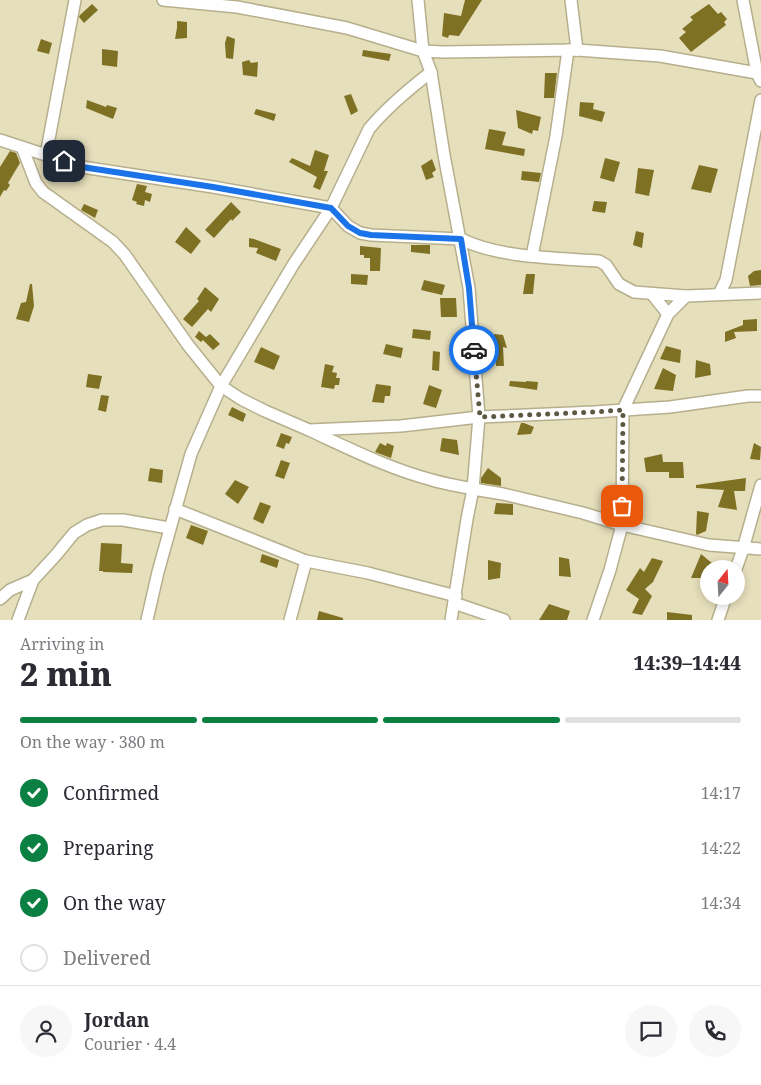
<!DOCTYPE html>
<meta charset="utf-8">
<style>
body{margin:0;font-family:"Noto Serif",serif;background:#f7f7f7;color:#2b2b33;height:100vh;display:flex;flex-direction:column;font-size:19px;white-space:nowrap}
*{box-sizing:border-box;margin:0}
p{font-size:16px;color:#7c7c81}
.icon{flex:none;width:28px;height:28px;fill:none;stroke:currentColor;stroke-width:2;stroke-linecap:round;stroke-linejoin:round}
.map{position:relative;height:620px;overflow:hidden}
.side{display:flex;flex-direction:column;background:#fff;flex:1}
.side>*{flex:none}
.needle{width:32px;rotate:18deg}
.tools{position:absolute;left:700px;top:560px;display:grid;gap:10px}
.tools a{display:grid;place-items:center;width:45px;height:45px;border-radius:50%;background:#fff;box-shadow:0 2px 8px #0003;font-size:25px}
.pin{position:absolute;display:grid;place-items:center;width:42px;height:42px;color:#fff;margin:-21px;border-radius:10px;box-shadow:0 2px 8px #0006}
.courier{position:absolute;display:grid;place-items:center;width:50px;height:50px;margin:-25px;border:4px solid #1a73e8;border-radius:50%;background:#fff;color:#222;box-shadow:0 1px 6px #0007}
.headline em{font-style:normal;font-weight:800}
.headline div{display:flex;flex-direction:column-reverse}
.headline{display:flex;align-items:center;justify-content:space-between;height:85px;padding:0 20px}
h1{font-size:32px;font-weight:800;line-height:38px}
.bar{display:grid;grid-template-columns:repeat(4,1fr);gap:8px 5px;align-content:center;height:60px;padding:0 20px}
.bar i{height:6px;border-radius:4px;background:#e1e1e2}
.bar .current{background:#0b8043}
.bar p{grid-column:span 4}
.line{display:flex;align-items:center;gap:12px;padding:0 20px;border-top:1px solid #e1e1e2}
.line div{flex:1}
.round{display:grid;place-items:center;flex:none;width:52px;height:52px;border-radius:26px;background:#f7f7f7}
ol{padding:0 20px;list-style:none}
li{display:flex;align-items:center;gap:15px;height:55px}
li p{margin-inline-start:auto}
li .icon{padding:5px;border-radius:50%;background:#0b8043;color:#fff;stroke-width:4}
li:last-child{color:#7c7c81}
li i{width:28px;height:28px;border:2px solid #e1e1e2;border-radius:50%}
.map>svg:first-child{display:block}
.building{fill:#7f7124}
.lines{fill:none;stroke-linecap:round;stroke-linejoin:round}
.minor-casing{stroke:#b6af8d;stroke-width:14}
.minor{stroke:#fff;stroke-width:11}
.done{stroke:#5c5844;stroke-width:5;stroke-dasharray:0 9}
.route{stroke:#1a73e8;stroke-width:6}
</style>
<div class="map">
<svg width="761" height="620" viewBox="0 0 761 620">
<rect width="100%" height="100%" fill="#e6dfbc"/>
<g class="building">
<polygon points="465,0 482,0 459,36 449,35 448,38 442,36 444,13 461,16"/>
<polygon points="92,4 98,10 84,23 79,17 80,15"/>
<polygon points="709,4 718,14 721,12 727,19 724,22 726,25 691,52 679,38 686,32 682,29 693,20 690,17"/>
<polygon points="177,21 187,22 187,38 175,39 177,28"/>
<polygon points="227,36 235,39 233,59 226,58 225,43"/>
<polygon points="41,39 52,43 49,54 37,51"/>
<polygon points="102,49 118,51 117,67 102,65"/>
<polygon points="363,50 391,54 389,61 362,56"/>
<polygon points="249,60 251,63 258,62 257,77 243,75 242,62"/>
<polygon points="545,73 557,73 554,98 544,98"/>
<polygon points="351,94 358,111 351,115 344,96"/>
<polygon points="87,100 106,107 107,105 117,108 113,119 86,108"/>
<polygon points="580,102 594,103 593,109 605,112 602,122 579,116"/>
<polygon points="256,109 276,114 274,121 254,114"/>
<polygon points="516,110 541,117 538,131 533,130 532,134 518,128"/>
<polygon points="489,129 506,132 502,145 525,149 524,156 485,149"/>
<polygon points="315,150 329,155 324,171 328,171 320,190 313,187 317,177 289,162 292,158 310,166"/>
<polygon points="10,151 16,153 20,163 8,183 10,185 6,191 4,190 0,197 0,167"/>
<polygon points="605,158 620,162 614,182 600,178"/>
<polygon points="432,159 436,170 432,173 434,177 426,180 421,166"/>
<polygon points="699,165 718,169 711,193 691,189"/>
<polygon points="638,168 654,170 649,196 635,193"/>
<polygon points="522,171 541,173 539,182 521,180"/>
<polygon points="137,184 147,186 145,192 152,194 150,202 145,200 144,206 136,204 137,202 132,200"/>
<polygon points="594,201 607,202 605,213 592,211"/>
<polygon points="231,202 241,212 232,221 231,219 214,238 205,230"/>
<polygon points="84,204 98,210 95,218 81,210"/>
<polygon points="186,227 201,241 191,254 175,242"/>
<polygon points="636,231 644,233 642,248 633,245"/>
<polygon points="249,238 254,239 281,249 276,261 256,253 258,248 249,247"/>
<polygon points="411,245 430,245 430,254 411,252"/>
<polygon points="360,246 381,248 380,271 370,271 370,258 364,258 364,255 360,255"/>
<polygon points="761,270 761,285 750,286 748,276 754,271"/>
<polygon points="351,274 368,275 367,285 351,284"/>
<polygon points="526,274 535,274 533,294 523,294"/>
<polygon points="424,280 445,285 442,295 421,290"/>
<polygon points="30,284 32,284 34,306 29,322 16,319 21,303 26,302"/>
<polygon points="205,287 219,299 211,312 208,309 192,327 183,319 199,301 197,299"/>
<polygon points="440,298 456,298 457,317 441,317"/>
<polygon points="757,319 757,331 734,332 736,338 725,342 725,332 743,325 743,320"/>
<polygon points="413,329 431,331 430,340 412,338"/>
<polygon points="199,331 206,337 210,334 220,344 213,350 203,340 201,342 195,337"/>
<polygon points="494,334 503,335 507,348 503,347 504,366 496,366"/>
<polygon points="386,344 403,348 401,358 383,354"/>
<polygon points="666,346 681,350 680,363 660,359"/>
<polygon points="261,347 280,356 274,370 254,362"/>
<polygon points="433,351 440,352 439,371 432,370"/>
<polygon points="696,360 710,364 711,375 695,378"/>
<polygon points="325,364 334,366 332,372 337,373 336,378 340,378 339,385 335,385 334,389 321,387"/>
<polygon points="663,368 676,375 673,391 654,389"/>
<polygon points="88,374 102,376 99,389 86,387"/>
<polygon points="510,381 526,382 526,381 538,382 537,390 509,386"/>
<polygon points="376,384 391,386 390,396 385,396 384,403 372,402"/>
<polygon points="429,385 442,390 436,408 423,404"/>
<polygon points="101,395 109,396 106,412 98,410"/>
<polygon points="232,407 246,414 243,422 228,415"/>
<polygon points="521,423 524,423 534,427 531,434 517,435"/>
<polygon points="281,433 292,437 289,444 286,443 284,449 276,446"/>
<polygon points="442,438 457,440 459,455 440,451"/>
<polygon points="380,443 386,446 387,443 394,446 391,458 375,452"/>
<polygon points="754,443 761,447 760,460 750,459"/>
<polygon points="662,454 663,462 683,462 684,478 669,478 669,472 646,472 644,458"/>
<polygon points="281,460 290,463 284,479 275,476"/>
<polygon points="150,468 163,470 162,483 148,481"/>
<polygon points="488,468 501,478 501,486 481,483 481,478"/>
<polygon points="746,478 745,491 734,491 737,510 718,507 724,490 696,488 696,485"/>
<polygon points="235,480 249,487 238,504 225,494"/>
<polygon points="260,502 271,506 263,524 253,519"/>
<polygon points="496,503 513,504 513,515 494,514"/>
<polygon points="697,511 709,513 706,531 697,535 696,534"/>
<polygon points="191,525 208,531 203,545 186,538"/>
<polygon points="101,543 122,544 121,563 133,564 132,573 103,572 103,571 99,571"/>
<polygon points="262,554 279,560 277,568 260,562"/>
<polygon points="701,554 713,564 710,569 709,569 709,572 705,578 691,578"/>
<polygon points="559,557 569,559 571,577 559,576"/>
<polygon points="652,558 663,561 653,582 645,589 652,596 642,615 632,613 639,599 626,590 640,568 644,572"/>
<polygon points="488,560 501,563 500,578 488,580"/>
<polygon points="549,604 570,611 567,620 539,620"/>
<polygon points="319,611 343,618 343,620 317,620"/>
<polygon points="667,612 692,615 692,620 667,620"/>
</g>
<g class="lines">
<g class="minor-casing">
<g id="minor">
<polyline points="418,0 423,51 443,52 577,50 660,56 757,73"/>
<polyline points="571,0 577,50"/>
<polyline points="743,0 757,73 761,81"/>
<polyline points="0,140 46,155 75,0"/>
<polyline points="22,147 36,183 43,192 113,242 125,255 188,345 221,386 241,399 265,411 309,430 401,426 479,417 594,412 670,407 748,396 761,396"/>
<path d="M46,155L82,167L213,187L331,208L348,226L360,233L371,235L461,239C499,258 556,258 599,261L606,265L619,284L634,292L686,296L761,293"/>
<polyline points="532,256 556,136 568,50"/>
<polyline points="652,294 668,314"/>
<polyline points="719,294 726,280 761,100"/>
<path d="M311,431C350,449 390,469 432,480C445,484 459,486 473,489L479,417L469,288L444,155L431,72"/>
<polyline points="175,509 306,561 368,573 456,596"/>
<polyline points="736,569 743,549 761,485"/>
<polyline points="0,599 10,590 33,580"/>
<polyline points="454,603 504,620"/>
<polyline points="18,620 33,580 56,555 74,533 87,525 102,520 123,520 169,528"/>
<path d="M147,620L158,572L191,454L221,386L293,265L331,208L369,129C387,107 409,89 431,72L423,51L347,28L237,7L163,0"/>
<polyline points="290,620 306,561"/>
<polyline points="451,620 467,519 473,489 503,494 583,513 622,525 709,545 761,549"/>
<polyline points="593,620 610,570 622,525 623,410 668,314 686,296"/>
<polyline points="718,620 726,596"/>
</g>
</g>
<use href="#minor" class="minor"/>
</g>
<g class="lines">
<polyline class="done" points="474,350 480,417 594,412 623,410 622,506"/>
<polyline class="route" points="64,161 82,167 213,187 331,208 348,226 360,233 371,235 461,239 469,288 474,350"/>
</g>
</svg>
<div class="tools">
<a><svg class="needle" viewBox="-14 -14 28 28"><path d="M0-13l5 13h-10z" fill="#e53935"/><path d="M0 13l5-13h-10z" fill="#7c7c81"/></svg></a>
</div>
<div class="pin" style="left:622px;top:506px;background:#ea580c"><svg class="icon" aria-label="bag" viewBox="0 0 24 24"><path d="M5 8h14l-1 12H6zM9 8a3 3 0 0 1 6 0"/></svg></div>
<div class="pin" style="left:64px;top:161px;background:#1f2937"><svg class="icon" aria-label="home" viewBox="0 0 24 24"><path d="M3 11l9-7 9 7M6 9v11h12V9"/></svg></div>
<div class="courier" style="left:474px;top:350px"><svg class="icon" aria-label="car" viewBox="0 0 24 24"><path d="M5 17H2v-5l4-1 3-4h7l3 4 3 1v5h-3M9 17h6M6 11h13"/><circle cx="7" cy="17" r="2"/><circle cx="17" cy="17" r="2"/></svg></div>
</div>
<section class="side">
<div class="headline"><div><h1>2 min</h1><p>Arriving in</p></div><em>14:39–14:44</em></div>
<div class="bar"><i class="current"></i><i class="current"></i><i class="current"></i><i></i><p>On the way · 380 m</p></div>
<ol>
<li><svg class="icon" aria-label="check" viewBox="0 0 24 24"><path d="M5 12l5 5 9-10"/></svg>Confirmed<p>14:17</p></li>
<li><svg class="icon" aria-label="check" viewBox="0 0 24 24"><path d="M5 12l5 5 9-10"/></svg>Preparing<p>14:22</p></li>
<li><svg class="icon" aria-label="check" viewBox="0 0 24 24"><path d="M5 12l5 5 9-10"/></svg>On the way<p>14:34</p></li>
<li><i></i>Delivered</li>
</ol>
<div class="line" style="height:90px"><a class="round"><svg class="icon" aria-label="person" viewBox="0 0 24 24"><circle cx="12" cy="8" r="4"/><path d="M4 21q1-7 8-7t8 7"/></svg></a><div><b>Jordan</b><p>Courier · 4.4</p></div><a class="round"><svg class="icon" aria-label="chat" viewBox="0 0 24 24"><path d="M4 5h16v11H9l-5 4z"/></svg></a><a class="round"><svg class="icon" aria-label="phone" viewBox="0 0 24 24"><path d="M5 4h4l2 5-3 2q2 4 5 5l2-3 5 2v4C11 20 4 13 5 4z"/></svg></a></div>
</section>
